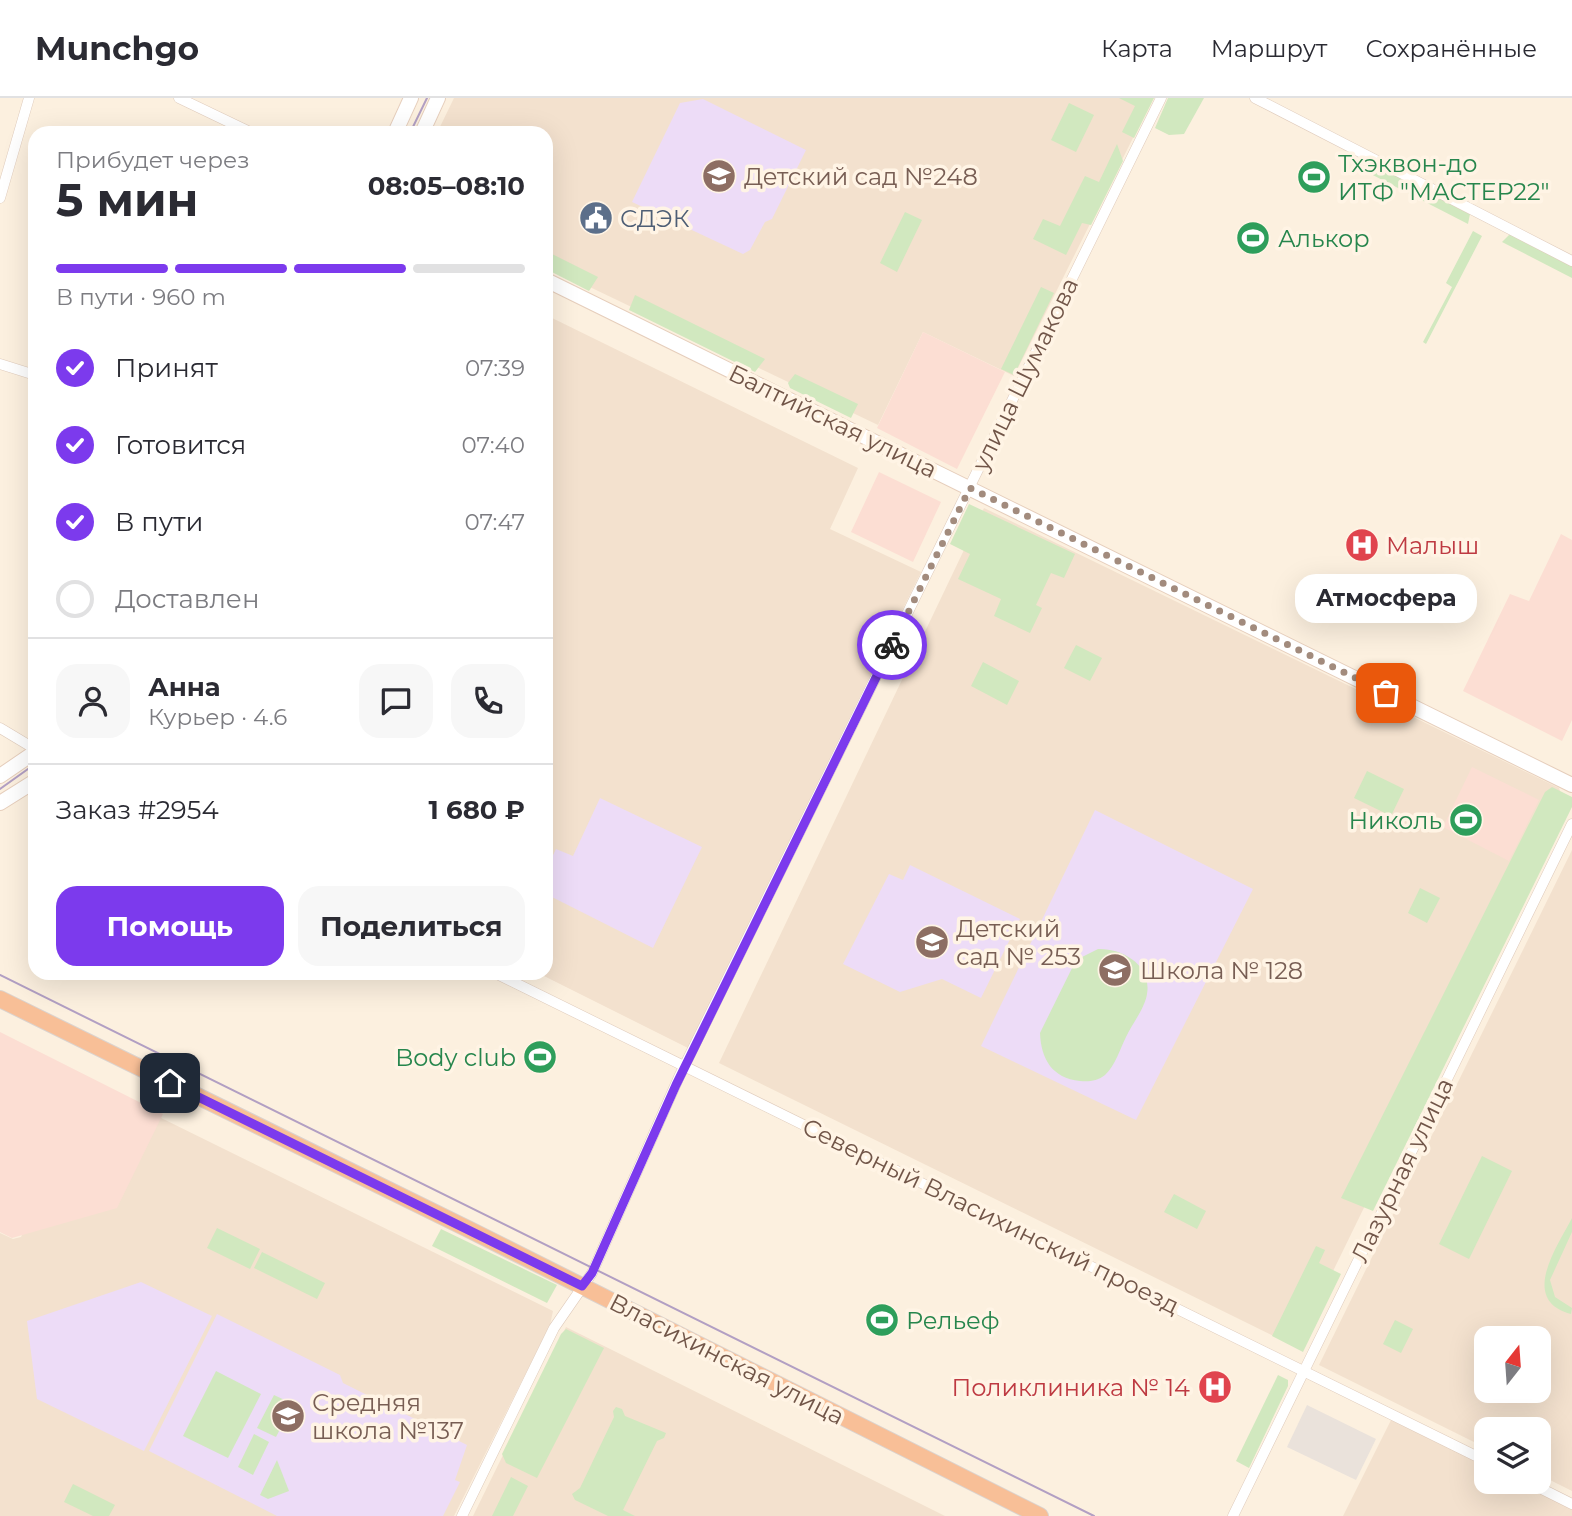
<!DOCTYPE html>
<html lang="ru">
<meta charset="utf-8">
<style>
body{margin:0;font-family:Montserrat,sans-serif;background:#f7f7f7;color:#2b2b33;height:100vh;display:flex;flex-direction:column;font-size:26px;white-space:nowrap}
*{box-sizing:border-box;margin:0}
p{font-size:23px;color:#7c7c81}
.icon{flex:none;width:38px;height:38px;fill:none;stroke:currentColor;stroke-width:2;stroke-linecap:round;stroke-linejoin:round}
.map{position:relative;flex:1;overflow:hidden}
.drawer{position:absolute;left:28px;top:28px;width:525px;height:854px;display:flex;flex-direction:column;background:#fff;border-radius:21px;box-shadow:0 7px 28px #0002}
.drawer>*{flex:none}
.needle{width:46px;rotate:17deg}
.fabs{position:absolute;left:1474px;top:1228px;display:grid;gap:14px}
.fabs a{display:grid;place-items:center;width:77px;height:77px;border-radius:14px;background:#fff;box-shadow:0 7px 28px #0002;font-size:35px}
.pin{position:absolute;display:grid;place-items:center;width:60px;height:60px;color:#fff;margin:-30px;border-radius:14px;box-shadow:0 4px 10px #0006}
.courier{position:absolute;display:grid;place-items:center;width:70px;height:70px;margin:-35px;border:5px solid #7c3aed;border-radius:50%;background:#fff;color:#222;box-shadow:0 2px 9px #0007}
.bubble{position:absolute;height:49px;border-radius:21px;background:#fff;box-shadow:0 7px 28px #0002;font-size:23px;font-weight:700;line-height:49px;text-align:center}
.head em{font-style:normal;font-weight:700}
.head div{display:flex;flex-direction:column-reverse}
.head{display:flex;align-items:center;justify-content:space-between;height:119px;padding:0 28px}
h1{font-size:46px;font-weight:700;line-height:52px}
.bar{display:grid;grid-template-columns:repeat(4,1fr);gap:10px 7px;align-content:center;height:84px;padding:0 28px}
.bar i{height:9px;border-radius:5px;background:#e1e1e2}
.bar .current{background:#7c3aed}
.bar p{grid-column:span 4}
.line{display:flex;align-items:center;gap:18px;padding:0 28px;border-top:2px solid #e1e1e2}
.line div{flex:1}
.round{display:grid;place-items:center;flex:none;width:74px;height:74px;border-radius:21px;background:#f7f7f7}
ol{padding:0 28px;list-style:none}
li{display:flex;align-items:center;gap:21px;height:77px}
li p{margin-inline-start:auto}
li .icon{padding:7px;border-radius:50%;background:#7c3aed;color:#fff;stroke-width:4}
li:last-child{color:#7c7c81}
li i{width:38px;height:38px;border:4px solid #e1e1e2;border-radius:50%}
.cta{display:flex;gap:14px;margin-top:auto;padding:14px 28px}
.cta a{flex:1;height:80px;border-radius:21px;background:#7c3aed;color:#fff;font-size:28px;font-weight:700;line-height:80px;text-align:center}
.cta a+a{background:#f7f7f7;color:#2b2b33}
header{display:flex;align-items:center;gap:42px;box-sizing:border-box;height:98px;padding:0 35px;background:#fff;border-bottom:2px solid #e1e1e2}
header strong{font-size:33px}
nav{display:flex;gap:38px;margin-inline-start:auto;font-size:24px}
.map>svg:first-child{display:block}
.residential{fill:#f3e1ce;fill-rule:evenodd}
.commercial{fill:#fcded3}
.industrial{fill:#eae2db}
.education{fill:#eddcf7}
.green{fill:#d1e8bf}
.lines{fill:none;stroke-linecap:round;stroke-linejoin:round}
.minor-casing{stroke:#dfcbbc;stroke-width:11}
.secondary-casing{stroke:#e6cebc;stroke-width:16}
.trunk-casing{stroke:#dad3cf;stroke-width:18}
.minor{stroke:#fff;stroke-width:10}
.secondary{stroke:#fff;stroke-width:14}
.trunk{stroke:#f8bf97;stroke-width:16}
.tram{stroke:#b29fc3;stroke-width:2}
.done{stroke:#a28b7d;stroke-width:7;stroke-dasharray:0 12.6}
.route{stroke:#7c3aed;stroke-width:9}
.labels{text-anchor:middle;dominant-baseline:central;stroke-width:7;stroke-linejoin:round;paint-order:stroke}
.leisure-label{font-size:24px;fill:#27864d;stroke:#fff4e5;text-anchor:start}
.education-label{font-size:24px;fill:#785e54;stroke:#fff4e5;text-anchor:start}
.service-label{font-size:24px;fill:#4e5e75;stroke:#fff4e5;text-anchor:start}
.street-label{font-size:24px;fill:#715548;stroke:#fff4e5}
.health-label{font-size:24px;fill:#be3a42;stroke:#fff4e5;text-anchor:start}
</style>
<header>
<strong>Munchgo</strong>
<nav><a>Карта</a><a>Маршрут</a><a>Сохранённые</a></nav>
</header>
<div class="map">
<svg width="1572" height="1418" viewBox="0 0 1572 1418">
<rect width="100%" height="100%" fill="#fcf0df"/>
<g class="residential">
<polygon points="454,0 1153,0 1014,278 923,234 878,327 546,168 546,35 437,35"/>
<polygon points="546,217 858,370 830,431 921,474 688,950 538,875 546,875"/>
<polygon points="984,410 1559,690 1563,702 1296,1249 719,965"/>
<path d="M1572,752V1393L1538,1376V1332H1486V1350L1319,1267ZM1486,1241H1538V1293H1486Z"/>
<polygon points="80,980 553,1213 550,1227 454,1418 0,1418 0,1135 13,1141 21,1139 47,1086"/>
<polygon points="566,1229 945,1418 473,1418"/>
<polygon points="1391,1322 1486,1368 1486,1384 1518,1384 1572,1411 1572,1418 1343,1418"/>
</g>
<g class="commercial">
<polygon points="923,234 1005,274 957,371 877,330"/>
<polygon points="879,374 941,404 913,464 851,434"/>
<polygon points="1561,436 1572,442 1572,622 1562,643 1463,593 1510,496 1529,503"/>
<polygon points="1472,669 1539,702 1509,763 1443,729"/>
<polygon points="0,934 163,1016 117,1110 12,1140 0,1134"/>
</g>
<polygon class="industrial" points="1307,1307 1376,1341 1356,1382 1287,1349"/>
<g class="education">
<polygon points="703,1 806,52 772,121 765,124 750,152 743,156 632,104 680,5"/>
<polygon points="600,700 702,749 653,850 546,796 546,772 556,751 573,758"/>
<polygon points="1095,712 1253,791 1136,1022 981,948"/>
<polygon points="910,767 1020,821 981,900 942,881 900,894 843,866 889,776 903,782"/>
<polygon points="141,1184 212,1218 144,1353 37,1301 27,1223"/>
<polygon points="217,1216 340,1277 343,1285 467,1347 455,1382 460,1384 443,1418 277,1418 149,1353"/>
</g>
<g class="green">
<polygon points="1119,0 1154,0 1134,40 1122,34 1135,8"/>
<polygon points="1168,0 1204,0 1184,36 1169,37 1155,30"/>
<polygon points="1069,5 1094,17 1076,54 1051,42"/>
<polygon points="1117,46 1123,63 1091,127 1082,125 1066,157 1033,141 1043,121 1060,128 1085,78 1099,84"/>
<polygon points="1372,64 1470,116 1468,126 1363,72 1366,65"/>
<polygon points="905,114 922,122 897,174 880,165"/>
<polygon points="1473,133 1482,138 1426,246 1423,244 1452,189 1446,185"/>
<polygon points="1511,135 1572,166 1572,180 1502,144"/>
<polygon points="546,153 598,179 589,193 546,171"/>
<polygon points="1041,189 1054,195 1014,277 1001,271"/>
<polygon points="635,197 765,261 755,274 629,212"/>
<polygon points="795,276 858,306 851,320 790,290 788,285"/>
<polygon points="969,406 1075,456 1064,480 1051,475 1036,507 1042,510 1030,535 994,518 1001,501 958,481 970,456 950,446"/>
<polygon points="1076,547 1102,560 1090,583 1064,570"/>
<polygon points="983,564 1019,583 1007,607 971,588"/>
<polygon points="1367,673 1404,691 1391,718 1354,700"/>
<polygon points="1552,689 1572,699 1572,709 1373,1113 1341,1100 1545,694"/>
<polygon points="1420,790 1440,800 1427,825 1408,815"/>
<path d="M1098,851C1122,850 1152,867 1147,896C1145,910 1132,926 1126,939C1120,951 1115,968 1105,977C1098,983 1088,984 1080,983C1052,980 1041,961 1040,935L1076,862Z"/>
<polygon points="1482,1058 1512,1073 1469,1161 1439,1146"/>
<polygon points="1174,1096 1206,1113 1197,1131 1164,1114"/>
<path d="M1572,1120V1134L1550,1182L1555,1199L1572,1210L1571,1216C1519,1202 1557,1149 1572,1120Z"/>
<polygon points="217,1130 260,1151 250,1171 207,1150"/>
<polygon points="441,1131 557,1187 547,1205 432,1148"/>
<polygon points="1316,1148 1325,1152 1319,1165 1341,1176 1303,1254 1272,1238"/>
<polygon points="262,1154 325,1185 317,1201 254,1170"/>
<polygon points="1395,1222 1413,1231 1401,1255 1383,1246"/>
<polygon points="566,1231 604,1250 537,1380 506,1365 502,1356 561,1236"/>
<polygon points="216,1273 261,1296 228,1360 183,1338"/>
<polygon points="1278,1277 1288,1282 1288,1288 1249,1370 1236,1363"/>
<polygon points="274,1297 293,1306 276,1339 257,1330"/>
<polygon points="616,1309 622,1311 625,1318 666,1335 664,1340 657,1343 623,1412 635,1418 608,1418 575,1402 572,1396 580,1390 614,1319 613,1313"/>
<polygon points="254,1336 269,1344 253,1377 238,1369"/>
<polygon points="277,1362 289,1393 268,1401 260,1397"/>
<polygon points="511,1379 528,1388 513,1418 492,1418"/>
<polygon points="73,1386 115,1407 109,1418 93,1418 64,1404"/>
</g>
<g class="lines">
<g class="minor-casing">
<g id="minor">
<polyline points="179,0 252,35"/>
<polyline points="1255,0 1572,163"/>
<polyline points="0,100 29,0"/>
<polyline points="0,266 35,277"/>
<polyline points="0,630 35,651"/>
<polyline points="495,875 1486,1363"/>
<polyline points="1528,1384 1572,1406"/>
<polyline points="462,1418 554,1230 592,1175 679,979 1161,0"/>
<polyline points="1233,1418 1572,726"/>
</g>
</g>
<g class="secondary-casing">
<g id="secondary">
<polyline points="395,35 411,0"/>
<polyline points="422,35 438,0"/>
<polyline points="546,182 1572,687"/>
<polyline points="0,678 35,654"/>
<polyline points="0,705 35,683"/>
</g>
</g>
<g class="trunk-casing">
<polyline id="trunk" points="0,901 468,1131 1040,1418"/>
</g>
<use href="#minor" class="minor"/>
<use href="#secondary" class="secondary"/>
<use href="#trunk" class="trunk"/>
<g class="tram">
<polyline points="410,35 427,0"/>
<polyline points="0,691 35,666"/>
<polyline points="0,877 1094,1418"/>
</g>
</g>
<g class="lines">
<polyline class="done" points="892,547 970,390 1386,595"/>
<polyline class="route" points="170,985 582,1188 592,1175 676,987 892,547"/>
</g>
<defs>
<g id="school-disc" transform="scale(1.75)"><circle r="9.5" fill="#8d6e63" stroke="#fff4e5"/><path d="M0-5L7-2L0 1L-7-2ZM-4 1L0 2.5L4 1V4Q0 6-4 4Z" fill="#fff"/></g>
<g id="stadium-disc" transform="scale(1.75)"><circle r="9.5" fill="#2e9e5b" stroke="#fff4e5"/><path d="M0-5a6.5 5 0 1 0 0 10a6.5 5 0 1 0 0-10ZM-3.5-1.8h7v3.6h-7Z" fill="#fff"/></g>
<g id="civic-disc" transform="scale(1.75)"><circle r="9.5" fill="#5c6f8a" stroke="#fff4e5"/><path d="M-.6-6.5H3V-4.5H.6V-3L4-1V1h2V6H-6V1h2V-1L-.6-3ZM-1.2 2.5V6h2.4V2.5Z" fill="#fff"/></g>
<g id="hospital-disc" transform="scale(1.75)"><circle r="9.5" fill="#e0444e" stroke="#fff4e5"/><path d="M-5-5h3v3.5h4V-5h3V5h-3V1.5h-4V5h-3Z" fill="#fff"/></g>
</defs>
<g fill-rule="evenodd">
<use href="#school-disc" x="719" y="78"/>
<use href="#stadium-disc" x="1314" y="79"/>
<use href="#civic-disc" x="596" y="120"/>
<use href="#stadium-disc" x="1253" y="140"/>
<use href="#hospital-disc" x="1362" y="447"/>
<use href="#stadium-disc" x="1466" y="722"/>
<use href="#school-disc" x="932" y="844"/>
<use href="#school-disc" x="1115" y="872"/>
<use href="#stadium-disc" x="540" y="959"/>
<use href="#stadium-disc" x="882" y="1222"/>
<use href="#hospital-disc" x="1215" y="1289"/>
<use href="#school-disc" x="288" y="1318"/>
</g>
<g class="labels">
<g class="leisure-label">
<text x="1338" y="65">Тхэквон-до<tspan x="1338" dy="28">ИТФ "МАСТЕР22"</tspan></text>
<text x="1278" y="140">Алькор</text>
<text x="1442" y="722" text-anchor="end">Николь</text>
<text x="516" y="959" text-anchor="end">Body club</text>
<text x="906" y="1222">Рельеф</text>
</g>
<g class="education-label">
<text x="744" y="78">Детский сад №248</text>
<text x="956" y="830">Детский<tspan x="956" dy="28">сад № 253</tspan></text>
<text x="1140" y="872">Школа № 128</text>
<text x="312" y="1304">Средняя<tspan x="312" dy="28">школа №137</tspan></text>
</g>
<g class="service-label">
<text x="620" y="120">СДЭК</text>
</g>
<g class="street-label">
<text transform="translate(1025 276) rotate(-64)">улица Шумакова</text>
<text transform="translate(833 323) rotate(26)">Балтийская улица</text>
<text transform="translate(1402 1072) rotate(-64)">Лазурная улица</text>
<text transform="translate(991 1118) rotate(26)">Северный Власихинский проезд</text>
<text transform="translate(727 1261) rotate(27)">Власихинская улица</text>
</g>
<g class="health-label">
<text x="1386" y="447">Малыш</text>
<text x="1190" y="1289" text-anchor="end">Поликлиника № 14</text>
</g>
</g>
</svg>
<div class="fabs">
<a><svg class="needle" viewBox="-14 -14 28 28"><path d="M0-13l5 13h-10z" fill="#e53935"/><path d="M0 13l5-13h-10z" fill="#7c7c81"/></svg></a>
<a><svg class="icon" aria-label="layers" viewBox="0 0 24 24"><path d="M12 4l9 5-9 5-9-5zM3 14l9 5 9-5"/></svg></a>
</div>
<div class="pin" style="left:1386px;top:595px;background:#ea580c"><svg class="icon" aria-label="bag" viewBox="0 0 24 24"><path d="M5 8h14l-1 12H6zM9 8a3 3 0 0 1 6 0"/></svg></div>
<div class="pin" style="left:170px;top:985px;background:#1f2937"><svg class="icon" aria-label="home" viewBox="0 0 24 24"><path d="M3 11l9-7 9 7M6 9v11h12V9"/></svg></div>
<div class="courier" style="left:892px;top:547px"><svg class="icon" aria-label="bike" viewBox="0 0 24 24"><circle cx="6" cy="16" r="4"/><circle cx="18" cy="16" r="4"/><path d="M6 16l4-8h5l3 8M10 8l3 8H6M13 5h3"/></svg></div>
<div class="bubble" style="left:1295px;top:476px;width:182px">Атмосфера</div>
<section class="drawer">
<div class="head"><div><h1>5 мин</h1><p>Прибудет через</p></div><em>08:05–08:10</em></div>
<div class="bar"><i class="current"></i><i class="current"></i><i class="current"></i><i></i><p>В пути · 960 m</p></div>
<ol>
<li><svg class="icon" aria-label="check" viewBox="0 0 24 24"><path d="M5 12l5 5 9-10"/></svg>Принят<p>07:39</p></li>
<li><svg class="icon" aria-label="check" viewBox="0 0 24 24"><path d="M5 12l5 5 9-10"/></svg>Готовится<p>07:40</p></li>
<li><svg class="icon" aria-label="check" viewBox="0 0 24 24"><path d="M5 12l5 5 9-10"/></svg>В пути<p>07:47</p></li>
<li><i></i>Доставлен</li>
</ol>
<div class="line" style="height:126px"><a class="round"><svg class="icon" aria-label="person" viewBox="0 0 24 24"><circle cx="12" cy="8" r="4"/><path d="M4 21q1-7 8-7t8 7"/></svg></a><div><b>Анна</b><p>Курьер · 4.6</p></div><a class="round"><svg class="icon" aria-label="chat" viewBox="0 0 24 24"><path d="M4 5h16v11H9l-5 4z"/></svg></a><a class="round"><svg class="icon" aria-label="phone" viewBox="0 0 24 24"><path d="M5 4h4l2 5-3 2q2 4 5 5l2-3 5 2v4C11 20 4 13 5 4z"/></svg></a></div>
<div class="line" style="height:91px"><div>Заказ #2954</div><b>1 680 ₽</b></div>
<div class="cta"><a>Помощь</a><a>Поделиться</a></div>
</section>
</div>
